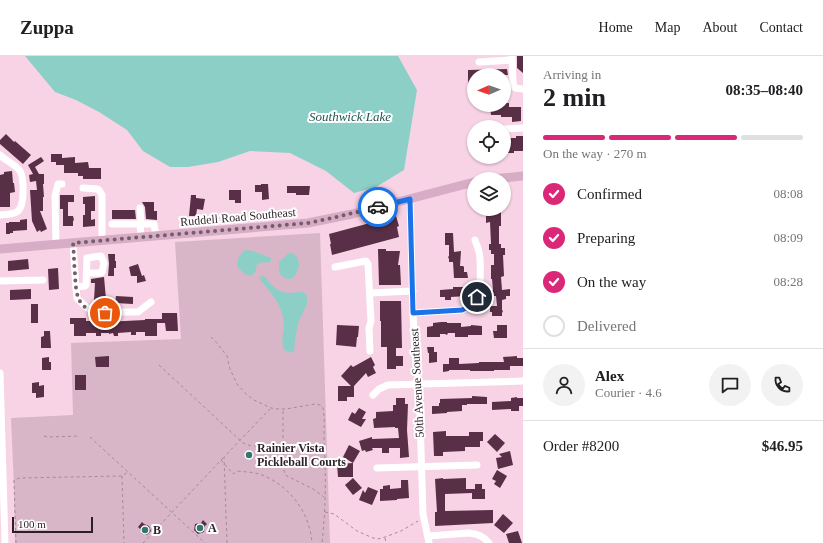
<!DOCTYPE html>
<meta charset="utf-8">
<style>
body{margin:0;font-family:Georgia,serif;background:#f2f2f2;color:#202124;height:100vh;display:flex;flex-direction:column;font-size:15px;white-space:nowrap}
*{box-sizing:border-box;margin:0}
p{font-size:13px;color:#757577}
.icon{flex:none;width:22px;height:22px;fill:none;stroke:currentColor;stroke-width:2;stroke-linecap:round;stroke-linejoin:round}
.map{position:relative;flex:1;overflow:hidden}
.details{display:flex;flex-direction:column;background:#fff;width:300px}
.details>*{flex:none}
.needle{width:26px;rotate:268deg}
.buttons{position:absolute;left:467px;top:12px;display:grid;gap:8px}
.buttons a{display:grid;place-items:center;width:44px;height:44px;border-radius:50%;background:#fff;box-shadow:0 1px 3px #0004;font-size:20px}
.scale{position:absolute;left:12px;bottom:10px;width:81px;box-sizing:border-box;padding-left:4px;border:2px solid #2c1f26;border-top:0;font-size:11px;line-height:14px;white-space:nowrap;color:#2c1f26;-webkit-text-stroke:3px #fff;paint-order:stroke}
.pin{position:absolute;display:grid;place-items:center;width:34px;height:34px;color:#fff;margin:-17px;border:2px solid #fff;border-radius:50%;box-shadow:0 1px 4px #0007}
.courier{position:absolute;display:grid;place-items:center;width:40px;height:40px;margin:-20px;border:3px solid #1a73e8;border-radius:50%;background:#fff;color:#222;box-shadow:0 1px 5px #0007}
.overview em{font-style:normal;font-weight:700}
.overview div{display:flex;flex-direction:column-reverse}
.overview{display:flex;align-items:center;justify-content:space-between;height:68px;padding:0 20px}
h1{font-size:26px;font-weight:700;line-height:30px}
.bar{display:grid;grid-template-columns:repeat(4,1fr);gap:6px 4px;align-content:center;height:48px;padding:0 20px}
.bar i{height:5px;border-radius:3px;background:#e0e0e0}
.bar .active{background:#db2777}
.bar p{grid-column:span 4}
.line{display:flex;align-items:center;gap:10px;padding:0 20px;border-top:1px solid #e0e0e0}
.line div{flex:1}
.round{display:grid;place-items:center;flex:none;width:42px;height:42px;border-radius:21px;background:#f2f2f2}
ol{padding:0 20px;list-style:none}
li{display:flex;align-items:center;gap:12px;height:44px}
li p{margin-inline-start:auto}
li .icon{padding:4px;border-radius:50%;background:#db2777;color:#fff;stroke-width:4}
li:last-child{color:#757577}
li i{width:22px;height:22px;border:2px solid #e0e0e0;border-radius:50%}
header{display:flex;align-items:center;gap:24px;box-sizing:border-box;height:56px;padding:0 20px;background:#fff;border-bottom:1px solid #e0e0e0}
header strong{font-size:19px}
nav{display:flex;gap:22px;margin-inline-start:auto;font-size:14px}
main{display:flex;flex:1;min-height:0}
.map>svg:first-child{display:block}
.green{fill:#d9b5c8}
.water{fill:#8ccfc6}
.building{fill:#582f46}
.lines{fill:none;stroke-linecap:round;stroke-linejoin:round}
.path{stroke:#a58a97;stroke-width:1;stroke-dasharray:3 3;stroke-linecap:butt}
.minor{stroke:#fff;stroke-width:7}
.major{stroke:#d7adc5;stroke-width:9}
.done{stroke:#735e69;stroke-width:4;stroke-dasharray:0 7.2}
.route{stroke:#1a73e8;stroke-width:5}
.poi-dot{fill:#2f776f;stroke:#fff;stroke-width:1.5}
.labels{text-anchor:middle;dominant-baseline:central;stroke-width:4;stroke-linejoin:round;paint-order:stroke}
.street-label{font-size:12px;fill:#2c1f26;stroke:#fff}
.poi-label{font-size:12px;font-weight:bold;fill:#2c1f26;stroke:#fff;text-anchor:start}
.water-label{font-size:13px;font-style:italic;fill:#1e5651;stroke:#fff}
</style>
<header>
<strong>Zuppa</strong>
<nav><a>Home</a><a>Map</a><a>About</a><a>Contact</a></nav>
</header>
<main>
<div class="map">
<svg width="523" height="487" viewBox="0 0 523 487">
<rect width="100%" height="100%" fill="#f7d3e5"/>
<polygon class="green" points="320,177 330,487 15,487 14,431 11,362 73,359 71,287 181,283 175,186"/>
<g class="water">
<polygon points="25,0 398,0 417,34 404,114 376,131 354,137 326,115 290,97 250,95 218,106 188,111 170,111 143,95 127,74 99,56 76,44 55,36"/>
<path d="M245,194L253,195L271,202L270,207L264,206L257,208L255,217L250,220C235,214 233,205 245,194Z"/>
<path d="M293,197C302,205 300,216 291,223C279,222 279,216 279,206L288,198Z"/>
<path d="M263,219C270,227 277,237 289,237C296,237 300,235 305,237L307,241V248L298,267L295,284L294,295L293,297C289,295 284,296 283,291C281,284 284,276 284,269C284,250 270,236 259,222Z"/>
</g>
<g class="building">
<polygon points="517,0 523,0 523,17 517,12"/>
<polygon points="507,13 508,19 474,19 474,32 468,32 468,14"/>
<polygon points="504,47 509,47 509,51 521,51 521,65 512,66 512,61 501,61 501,59 491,59 490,49 504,49"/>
<polygon points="6,78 14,86 15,85 31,99 23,108 0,88 0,84"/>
<polygon points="516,80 523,80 523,95 514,95 514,97 505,97 505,82 516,82"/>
<polygon points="51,98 62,98 62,102 75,101 75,107 88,106 89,112 101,112 101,123 83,123 83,120 78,120 78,117 64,117 64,109 56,109 56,106 51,106"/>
<polygon points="41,101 44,105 35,111 39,118 44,118 44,128 43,128 44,141 43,141 43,155 40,155 47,173 41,176 40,174 37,176 32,165 30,134 37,134 36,125 30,126 29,119 33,118 28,109"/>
<polygon points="12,115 13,127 14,127 15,136 10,137 10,151 0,151 0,119 4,118 4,116"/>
<polygon points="261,128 268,128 269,143 262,144 262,136 255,136 255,129 261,129"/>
<polygon points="287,130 310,130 309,139 296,139 296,137 287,137"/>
<polygon points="229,134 241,134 241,147 235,147 235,144 229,144"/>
<polygon points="60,139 74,139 74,146 68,146 68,160 73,160 74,164 73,165 73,170 63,170 63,153 60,153"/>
<polygon points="191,139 196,139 196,142 205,143 203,154 197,153 196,160 189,160"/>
<polygon points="95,140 95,155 91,155 91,164 95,163 95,170 83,171 83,159 85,159 85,148 83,148 83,141"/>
<polygon points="142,146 154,146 154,155 157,155 157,164 146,163 145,151"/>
<polygon points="491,153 501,153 501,170 499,170 499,188 501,188 501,192 505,192 505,199 503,199 504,220 501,221 502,234 510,233 510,240 506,240 506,243 502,244 502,254 503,255 502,257 502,260 492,260 492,256 490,256 490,250 497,250 496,240 491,240 490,234 493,234 492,223 491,223 491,209 494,209 494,198 491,198 491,194 489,194 489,188 491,188 490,166 486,167 486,160 491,160"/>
<polygon points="112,154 135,154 136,163 112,163"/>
<polygon points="396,160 399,170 397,171 399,181 332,199 330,188 331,188 329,178"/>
<polygon points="27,163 27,174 13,175 13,177 10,177 10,178 6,178 6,167 9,167 9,166 20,166 20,164"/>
<polygon points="445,177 453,177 454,196 461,195 460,210 463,210 464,211 464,216 467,216 468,222 454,222 453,206 449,206 449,203 448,201 449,200 449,189 445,189"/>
<polygon points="378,193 386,193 386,195 400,195 398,209 400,209 401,229 379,229"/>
<polygon points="108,198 115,198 115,205 116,205 116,212 114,212 114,220 108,220 109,208"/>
<polygon points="28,203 29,213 8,215 8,205"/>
<polygon points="138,208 142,220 144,219 146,225 137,227 137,220 131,220 129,211"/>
<polygon points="58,212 59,233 49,234 48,213"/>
<polygon points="104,221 106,243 94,244 95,227 91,227 91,223"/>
<polygon points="453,231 466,231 466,240 451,241 451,244 445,244 445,241 440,241 440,234 453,233"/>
<polygon points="31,233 31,243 10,244 10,234"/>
<polygon points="116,240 133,241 133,248 115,247"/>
<polygon points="380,245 401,245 402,292 396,292 396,300 403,300 403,310 396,310 396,313 387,313 387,291 381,291 381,265 380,265"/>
<rect x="31" y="248" width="7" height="19"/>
<polygon points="162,257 177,257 178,275 166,275 165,267 157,267 157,280 145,280 145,276 136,276 136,279 131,279 131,276 118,277 118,280 114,280 113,277 109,278 109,277 101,277 101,280 96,280 96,277 86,277 86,280 74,280 74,268 70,268 70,262 86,262 86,265 104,265 104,266 145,264 145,263 162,263"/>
<polygon points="441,266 447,266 447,267 461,267 461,271 471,270 471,269 482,270 482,279 468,279 468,281 455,281 455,277 448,277 447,279 445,278 440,278 440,281 427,281 427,271 433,270 433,267"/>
<polygon points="337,269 359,270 358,281 357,281 356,291 336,289"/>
<polygon points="497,269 507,269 507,282 494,282 493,275 497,275"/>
<polygon points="44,275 50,275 51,292 41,292 41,281 44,280"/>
<polygon points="427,291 434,291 434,296 437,296 437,306 429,307 429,297 428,297"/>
<polygon points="109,300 109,311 96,311 95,301"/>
<polygon points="517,300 517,302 523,302 523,310 510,310 510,314 494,314 494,315 470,315 470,314 449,314 449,315 443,316 443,308 449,308 449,302 459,302 459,308 479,307 479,306 504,306 503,301"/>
<polygon points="49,301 49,306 51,306 51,314 42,314 42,302"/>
<polygon points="371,301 375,309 373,311 376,317 368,321 366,317 354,330 354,341 347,341 347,345 338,345 338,330 351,330 341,320 351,309 353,311"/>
<rect x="75" y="319" width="11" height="15"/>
<polygon points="39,326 39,330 44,329 44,341 36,342 36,337 32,337 32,327"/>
<polygon points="472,340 487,341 487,348 467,348 467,349 462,349 462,355 447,356 447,357 432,358 432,350 439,350 439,347 440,347 440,343 472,342"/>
<polygon points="517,341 517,342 523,342 523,350 519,350 519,355 511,355 511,353 492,354 492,346 511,345 511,342"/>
<polygon points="396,342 405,342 405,348 408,348 407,374 409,401 400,402 400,392 389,392 389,397 382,397 382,392 372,392 373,394 366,396 365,394 362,395 359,385 372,381 372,383 399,382 398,372 395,372 395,371 374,372 373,363 376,362 376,356 393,355 393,349 396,349"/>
<polygon points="359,352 366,356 362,363 366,363 361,371 348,364 352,356 355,358"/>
<polygon points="446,375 446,380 469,380 469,376 483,376 483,385 480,385 480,391 465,391 465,395 443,396 443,400 434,400 433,376"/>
<polygon points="495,378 505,387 497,396 487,386"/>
<polygon points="349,389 360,395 353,407 343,401"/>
<polygon points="510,395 513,409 498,413 496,402 502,401 499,398"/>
<polygon points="353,407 353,421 338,421 337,408"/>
<polygon points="497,414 507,420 500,432 494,428 496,425 492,423"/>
<polygon points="353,422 362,432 353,439 345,429"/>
<polygon points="443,422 443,423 466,422 466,433 475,433 475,428 482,428 482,433 485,433 485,443 472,443 472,437 445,438 445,455 493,454 493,467 435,470 435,456 437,456 435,423"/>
<polygon points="401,424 408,424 409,442 397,443 397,444 380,445 380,433 383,433 383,430 390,429 390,433 401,432"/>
<polygon points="368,431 378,435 372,449 359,444 363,434 365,437"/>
<polygon points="503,458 513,467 504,477 494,469"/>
<polygon points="203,464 207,468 205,470 204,476 198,478 194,474 195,468 201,467"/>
<polygon points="142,466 144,468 149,470 151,475 147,479 142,478 140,473 138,471"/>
<polygon points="518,475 522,487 509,487 506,478"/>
</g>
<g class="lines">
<g class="path">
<path d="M211,281L216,286L227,300L230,313L237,328L246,338L254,344L271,352L278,353H286L315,348L320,349L323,352C325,362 324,372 324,383C326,417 326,452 322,487"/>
<polyline points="159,309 243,387 251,390 283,389 284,415 285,419 313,433 324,441"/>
<polyline points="44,380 48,381 80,380"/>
<polyline points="90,381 205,487"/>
<polyline points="283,388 283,354"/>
<path d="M221,404L233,418L237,415C246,416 254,416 262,419C290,430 310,457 312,487"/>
<polyline points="122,420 124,487"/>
<polyline points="325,456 334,458 357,475 373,482 378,483 385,481 401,475 418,465"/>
<polyline points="385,482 386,487"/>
<polyline points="16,487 14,426 14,424 20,422 122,420 128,416"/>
<polyline points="143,487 223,402"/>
<polyline points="227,487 224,401 270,353"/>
</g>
<g class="minor">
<polyline points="512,0 513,27 515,32 523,33"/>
<polyline points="479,6 512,4"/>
<polyline points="504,73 523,72"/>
<path d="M0,99C6,105 15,108 20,115C24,122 25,149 18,155C14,159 6,158 0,159"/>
<polyline points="83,132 97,133 99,134 102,139 102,185"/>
<polyline points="410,143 413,257 415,299 419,328 423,458 429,487"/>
<polyline points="140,152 141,166 140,168 154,168 156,180"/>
<polyline points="112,168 140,168 141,181"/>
<polyline points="73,187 76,232 77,242 84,249 90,254 97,256 138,256 151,246"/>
<polyline points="56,188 55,140 58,128 62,128"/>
<polyline points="335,211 366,205 368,208 371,265 369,272 370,295"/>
<polyline points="0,225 43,224"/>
<polyline points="76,231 85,230 86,229 87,202 101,200 104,207 102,216 101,217 87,217"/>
<polyline points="370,237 413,235"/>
<path d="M413,257L462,254C468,251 473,248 477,242C481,235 481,205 479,196C478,191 476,188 475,184"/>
<polyline points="0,317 5,487"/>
<polyline points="373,339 379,333 388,329 523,325"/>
<polyline points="377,412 477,409"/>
<path d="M428,480L469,477C478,478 483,480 489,487"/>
</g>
<g class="major">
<polyline points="491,123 523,120"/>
<polyline points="0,193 308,167 352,158 474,126"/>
</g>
</g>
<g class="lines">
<path class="done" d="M105,257C78,255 76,242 75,218C74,208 74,198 73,187L308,167L332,162L378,151"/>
<path class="route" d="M378,151L410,143L413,257L462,254C469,251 473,247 477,241"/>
</g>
<g class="poi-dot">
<circle cx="249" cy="399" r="4"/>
<circle cx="200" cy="472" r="4"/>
<circle cx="145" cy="474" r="4"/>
</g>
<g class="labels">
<g class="street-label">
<text transform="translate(238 161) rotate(-5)">Ruddell Road Southeast</text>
<text transform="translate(417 327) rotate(-93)">50th Avenue Southeast</text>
</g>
<g class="poi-label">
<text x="257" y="392">Rainier Vista<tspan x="257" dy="14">Pickleball Courts</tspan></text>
<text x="208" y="472">A</text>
<text x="153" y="474">B</text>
</g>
<g class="water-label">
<text x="350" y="60">Southwick Lake</text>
</g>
</g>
</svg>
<div class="buttons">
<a><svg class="needle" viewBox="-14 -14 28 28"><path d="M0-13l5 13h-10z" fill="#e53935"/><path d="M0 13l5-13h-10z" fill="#757577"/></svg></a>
<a><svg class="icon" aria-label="locate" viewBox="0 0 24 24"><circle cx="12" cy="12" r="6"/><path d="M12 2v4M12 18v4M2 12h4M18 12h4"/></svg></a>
<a><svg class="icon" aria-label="layers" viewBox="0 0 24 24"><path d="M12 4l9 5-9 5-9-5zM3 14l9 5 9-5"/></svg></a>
</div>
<div class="scale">100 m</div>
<div class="pin" style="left:105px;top:257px;background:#ea580c"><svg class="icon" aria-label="bag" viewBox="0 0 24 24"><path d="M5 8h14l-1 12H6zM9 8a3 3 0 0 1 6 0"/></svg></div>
<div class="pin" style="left:477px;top:241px;background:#1f2937"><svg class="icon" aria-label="home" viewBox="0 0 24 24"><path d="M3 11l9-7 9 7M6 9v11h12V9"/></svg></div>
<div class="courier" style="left:378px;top:151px"><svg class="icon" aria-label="car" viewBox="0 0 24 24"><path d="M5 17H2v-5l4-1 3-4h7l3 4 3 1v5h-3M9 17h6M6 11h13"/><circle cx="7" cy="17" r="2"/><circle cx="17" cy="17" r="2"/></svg></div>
</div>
<section class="details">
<div class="overview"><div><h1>2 min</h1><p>Arriving in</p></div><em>08:35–08:40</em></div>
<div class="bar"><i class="active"></i><i class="active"></i><i class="active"></i><i></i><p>On the way · 270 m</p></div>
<ol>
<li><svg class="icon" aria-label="check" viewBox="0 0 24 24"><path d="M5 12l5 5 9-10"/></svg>Confirmed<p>08:08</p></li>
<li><svg class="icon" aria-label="check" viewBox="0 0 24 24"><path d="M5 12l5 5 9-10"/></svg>Preparing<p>08:09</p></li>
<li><svg class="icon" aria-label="check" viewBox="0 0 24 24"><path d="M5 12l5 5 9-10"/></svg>On the way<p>08:28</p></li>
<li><i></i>Delivered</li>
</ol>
<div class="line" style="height:72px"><a class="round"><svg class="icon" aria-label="person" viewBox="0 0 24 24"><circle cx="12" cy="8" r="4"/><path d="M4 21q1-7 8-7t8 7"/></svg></a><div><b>Alex</b><p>Courier · 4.6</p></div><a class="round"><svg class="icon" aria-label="chat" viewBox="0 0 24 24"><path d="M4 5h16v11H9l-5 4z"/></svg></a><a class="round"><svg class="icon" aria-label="phone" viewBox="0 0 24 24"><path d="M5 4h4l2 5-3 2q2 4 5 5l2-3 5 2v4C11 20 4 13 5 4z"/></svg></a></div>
<div class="line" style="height:52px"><div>Order #8200</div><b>$46.95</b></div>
</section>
</main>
